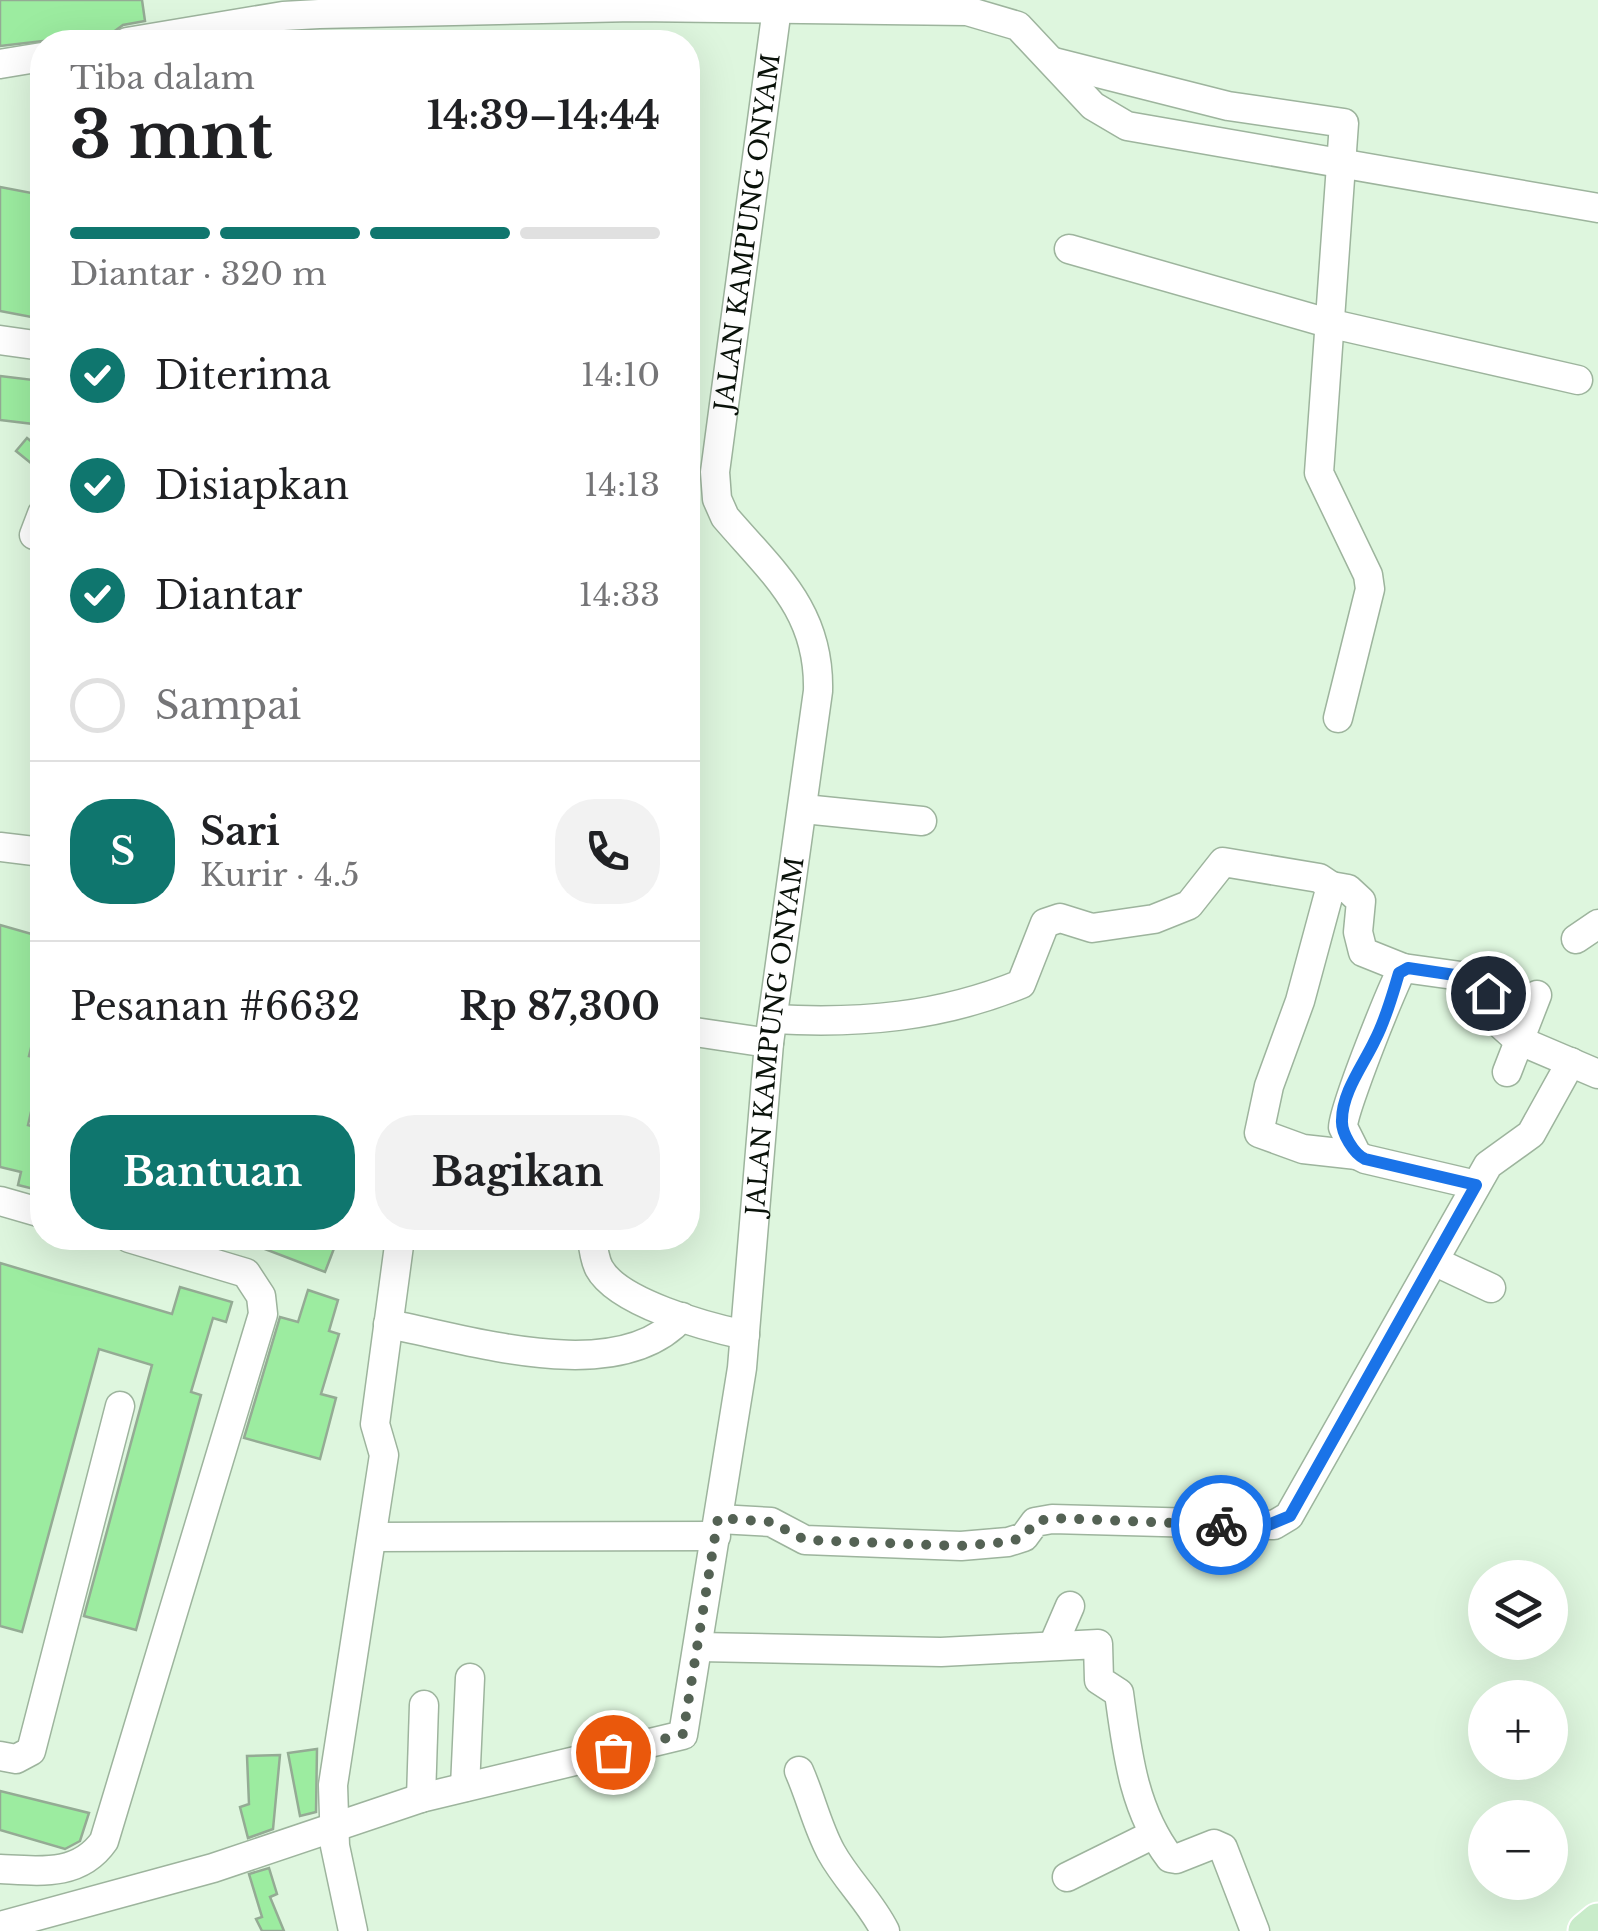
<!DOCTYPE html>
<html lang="id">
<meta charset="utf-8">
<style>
body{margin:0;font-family:"Libre Baskerville",serif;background:#f2f2f2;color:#202124;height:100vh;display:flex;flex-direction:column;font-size:38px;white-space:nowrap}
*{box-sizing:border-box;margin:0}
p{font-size:32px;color:#757577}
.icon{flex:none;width:55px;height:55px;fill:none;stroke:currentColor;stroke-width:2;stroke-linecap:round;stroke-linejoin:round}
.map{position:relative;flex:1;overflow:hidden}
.details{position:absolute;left:30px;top:30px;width:670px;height:1220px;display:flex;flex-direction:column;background:#fff;border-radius:40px;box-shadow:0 10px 40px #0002}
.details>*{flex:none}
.buttons{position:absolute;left:1468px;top:1560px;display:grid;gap:20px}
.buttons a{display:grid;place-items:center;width:100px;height:100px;border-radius:50%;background:#fff;box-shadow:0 10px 40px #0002;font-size:50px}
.pin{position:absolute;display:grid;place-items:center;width:85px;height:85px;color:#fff;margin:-42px;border:5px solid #fff;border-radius:50%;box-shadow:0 2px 10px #0007}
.courier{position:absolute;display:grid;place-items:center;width:100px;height:100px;margin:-50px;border:8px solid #1a73e8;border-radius:50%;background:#fff;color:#222;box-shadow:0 2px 12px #0007}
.head em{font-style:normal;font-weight:700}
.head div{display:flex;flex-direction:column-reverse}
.head{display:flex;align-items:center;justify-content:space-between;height:170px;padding:0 40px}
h1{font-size:65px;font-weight:700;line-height:75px}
.bar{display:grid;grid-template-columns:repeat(4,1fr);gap:15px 10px;align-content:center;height:120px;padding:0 40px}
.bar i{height:12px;border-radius:8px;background:#e0e0e0}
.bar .active{background:#0f766e}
.bar p{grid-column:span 4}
.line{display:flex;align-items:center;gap:25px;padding:0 40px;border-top:2px solid #e0e0e0}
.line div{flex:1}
.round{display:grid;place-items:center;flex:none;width:105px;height:105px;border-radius:40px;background:#f2f2f2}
ol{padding:0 40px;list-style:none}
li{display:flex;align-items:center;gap:30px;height:110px}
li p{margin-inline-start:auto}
li .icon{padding:10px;border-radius:50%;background:#0f766e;color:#fff;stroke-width:4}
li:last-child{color:#757577}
li i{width:55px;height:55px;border:5px solid #e0e0e0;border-radius:50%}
.primary-button{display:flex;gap:20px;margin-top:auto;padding:20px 40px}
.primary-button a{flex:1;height:115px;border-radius:40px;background:#0f766e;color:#fff;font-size:40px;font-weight:700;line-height:115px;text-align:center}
.primary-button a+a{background:#f2f2f2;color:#202124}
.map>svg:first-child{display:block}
.building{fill:#9ceca0;stroke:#94ab94;stroke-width:2.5}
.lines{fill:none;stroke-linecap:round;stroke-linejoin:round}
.minor-casing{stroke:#9db49d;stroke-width:31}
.major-casing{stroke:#fff;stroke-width:39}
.minor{stroke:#fff;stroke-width:28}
.major{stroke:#c9ecca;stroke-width:35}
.done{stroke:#546254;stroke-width:10;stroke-dasharray:0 18}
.route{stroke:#1a73e8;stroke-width:12}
.labels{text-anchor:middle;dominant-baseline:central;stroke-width:8;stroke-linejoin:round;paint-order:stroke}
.street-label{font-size:25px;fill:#0a120a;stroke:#fff}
</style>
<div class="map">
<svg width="1598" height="1931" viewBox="0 0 1598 1931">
<rect width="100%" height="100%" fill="#def6de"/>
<g class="building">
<polygon points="0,0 142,0 145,21 123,25 112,33 0,46"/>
<polygon points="0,187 42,195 42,319 0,311"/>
<polygon points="0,376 42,381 42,425 0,420"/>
<polygon points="27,438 42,450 32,464 16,451"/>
<polygon points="0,925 42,937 42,1003 29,1056 42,1059 42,1064 28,1125 42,1129 42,1191 18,1185 21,1172 0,1167"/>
<polygon points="236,1238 338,1238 325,1272"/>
<polygon points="0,1263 172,1314 180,1287 232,1302 226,1322 213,1318 191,1392 201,1395 136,1630 84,1616 152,1365 99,1349 22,1632 0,1626"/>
<polygon points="308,1290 338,1300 329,1331 339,1334 321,1394 336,1398 320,1459 244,1438 280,1317 298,1322"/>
<polygon points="317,1749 316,1812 300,1816 288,1753"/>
<polygon points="280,1755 273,1829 248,1838 240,1807 249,1804 247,1756"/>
<polygon points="0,1791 89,1813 80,1841 65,1849 0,1830"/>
<polygon points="269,1868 277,1894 270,1897 284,1931 262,1931 256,1919 262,1917 249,1874"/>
</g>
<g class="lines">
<g class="minor-casing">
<g id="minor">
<polyline points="127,42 283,16 319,14 634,7 967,11 1018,26 1093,106 1127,126 1598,208"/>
<polyline points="1054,62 1228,106 1344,123 1319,473 1368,575 1370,589 1338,718"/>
<polyline points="0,64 42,57"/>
<polyline points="1069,249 1328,323 1578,380"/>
<polyline points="0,340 42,346"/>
<polyline points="34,535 42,514"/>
<polyline points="804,809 922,821"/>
<polyline points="0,847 42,852"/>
<polyline points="1331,886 1348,889 1361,901 1358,932 1363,952 1403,968"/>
<polyline points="1576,939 1598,924"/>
<path d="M773,1019C860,1024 940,1017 1021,984L1045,923L1060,918L1092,928L1154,919L1189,905L1223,862L1319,878L1331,886L1300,1001L1269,1086L1259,1133L1303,1149L1357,1155"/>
<polyline points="688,1031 769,1043"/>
<polyline points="1507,1072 1537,995"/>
<path d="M1476,1185L1365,1159L1357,1155L1343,1127C1341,1115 1395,979 1403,968L1468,977L1487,993L1497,1021L1518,1040L1598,1074"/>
<polyline points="0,1201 42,1213"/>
<path d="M592,1238C593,1247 595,1260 599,1268C618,1303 707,1327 745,1335"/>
<polyline points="1436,1262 1491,1288"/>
<path d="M388,1324C469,1339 618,1389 682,1317"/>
<polyline points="719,1519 771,1522 805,1540 961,1546 1008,1542 1024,1537 1035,1522 1052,1519 1274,1525 1289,1516 1488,1165 1531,1134 1571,1062"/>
<polyline points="374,1537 716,1536"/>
<polyline points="1054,1643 1070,1606"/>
<path d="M699,1647L941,1652L1098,1644L1099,1680L1119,1693C1127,1751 1133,1810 1170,1858L1176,1859L1214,1844L1223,1848L1255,1931"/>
<polyline points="0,1756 16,1759 31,1751 120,1406"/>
<path d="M799,1771C811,1798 817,1826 831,1852C847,1881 870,1901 885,1931"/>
<polyline points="465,1787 470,1678"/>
<polyline points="421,1798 424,1705"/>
<path d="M0,1869C39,1871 79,1877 104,1841L263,1314L261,1296L246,1273L129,1238"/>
<polyline points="1067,1877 1154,1834"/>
<path id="s1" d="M0,1926L213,1868L421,1798L683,1735L742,1368L769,1043L818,691C820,611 774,574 725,517L717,499L715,472L777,8"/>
<polyline points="353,1931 335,1846 333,1785 384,1455 375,1424 400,1238"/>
</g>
</g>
<g class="major-casing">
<polyline id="major" points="1586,1931 1598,1921"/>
</g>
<use href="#minor" class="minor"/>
<use href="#major" class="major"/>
</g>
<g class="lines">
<polyline class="done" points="613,1752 683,1734 718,1518 771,1522 805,1540 960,1546 1008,1542 1024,1537 1035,1522 1052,1518 1221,1525"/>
<path class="route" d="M1221,1525L1261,1528L1290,1516L1476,1185L1365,1159C1354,1154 1341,1133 1342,1120C1342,1092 1364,1064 1375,1040C1386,1019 1392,996 1399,973L1408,968L1468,977L1488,993"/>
</g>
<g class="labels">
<g class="street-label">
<text stroke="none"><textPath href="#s1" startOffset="2255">JALAN KAMPUNG ONYAM</textPath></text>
<text stroke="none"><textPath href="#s1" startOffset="1415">JALAN KAMPUNG ONYAM</textPath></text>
</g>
</g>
</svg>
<div class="buttons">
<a><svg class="icon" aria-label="layers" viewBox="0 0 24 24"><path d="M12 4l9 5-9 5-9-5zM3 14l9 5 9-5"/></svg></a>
<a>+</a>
<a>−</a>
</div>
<div class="pin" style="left:613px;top:1752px;background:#ea580c"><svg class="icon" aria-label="bag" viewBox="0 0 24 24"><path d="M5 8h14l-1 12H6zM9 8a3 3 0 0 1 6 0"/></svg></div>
<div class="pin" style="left:1488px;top:993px;background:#1f2937"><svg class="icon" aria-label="home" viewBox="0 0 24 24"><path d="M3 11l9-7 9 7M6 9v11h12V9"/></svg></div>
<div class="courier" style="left:1221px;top:1525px"><svg class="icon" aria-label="bike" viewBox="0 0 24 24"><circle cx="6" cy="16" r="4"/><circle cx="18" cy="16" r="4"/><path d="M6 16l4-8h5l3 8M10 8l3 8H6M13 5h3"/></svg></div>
<section class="details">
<div class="head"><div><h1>3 mnt</h1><p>Tiba dalam</p></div><em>14:39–14:44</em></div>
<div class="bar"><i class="active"></i><i class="active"></i><i class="active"></i><i></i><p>Diantar · 320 m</p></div>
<ol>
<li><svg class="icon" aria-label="check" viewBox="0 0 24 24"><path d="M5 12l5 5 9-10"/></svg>Diterima<p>14:10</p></li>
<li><svg class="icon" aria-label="check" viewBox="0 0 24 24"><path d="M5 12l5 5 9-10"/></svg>Disiapkan<p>14:13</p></li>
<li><svg class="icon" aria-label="check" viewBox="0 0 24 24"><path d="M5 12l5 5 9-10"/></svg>Diantar<p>14:33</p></li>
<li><i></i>Sampai</li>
</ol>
<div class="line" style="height:180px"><b class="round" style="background:#0f766e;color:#fff">S</b><div><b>Sari</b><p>Kurir · 4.5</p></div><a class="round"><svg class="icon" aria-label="phone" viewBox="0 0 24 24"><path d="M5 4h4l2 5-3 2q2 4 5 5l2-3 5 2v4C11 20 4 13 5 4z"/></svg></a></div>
<div class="line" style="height:130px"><div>Pesanan #6632</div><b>Rp 87,300</b></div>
<div class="primary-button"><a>Bantuan</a><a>Bagikan</a></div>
</section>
</div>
